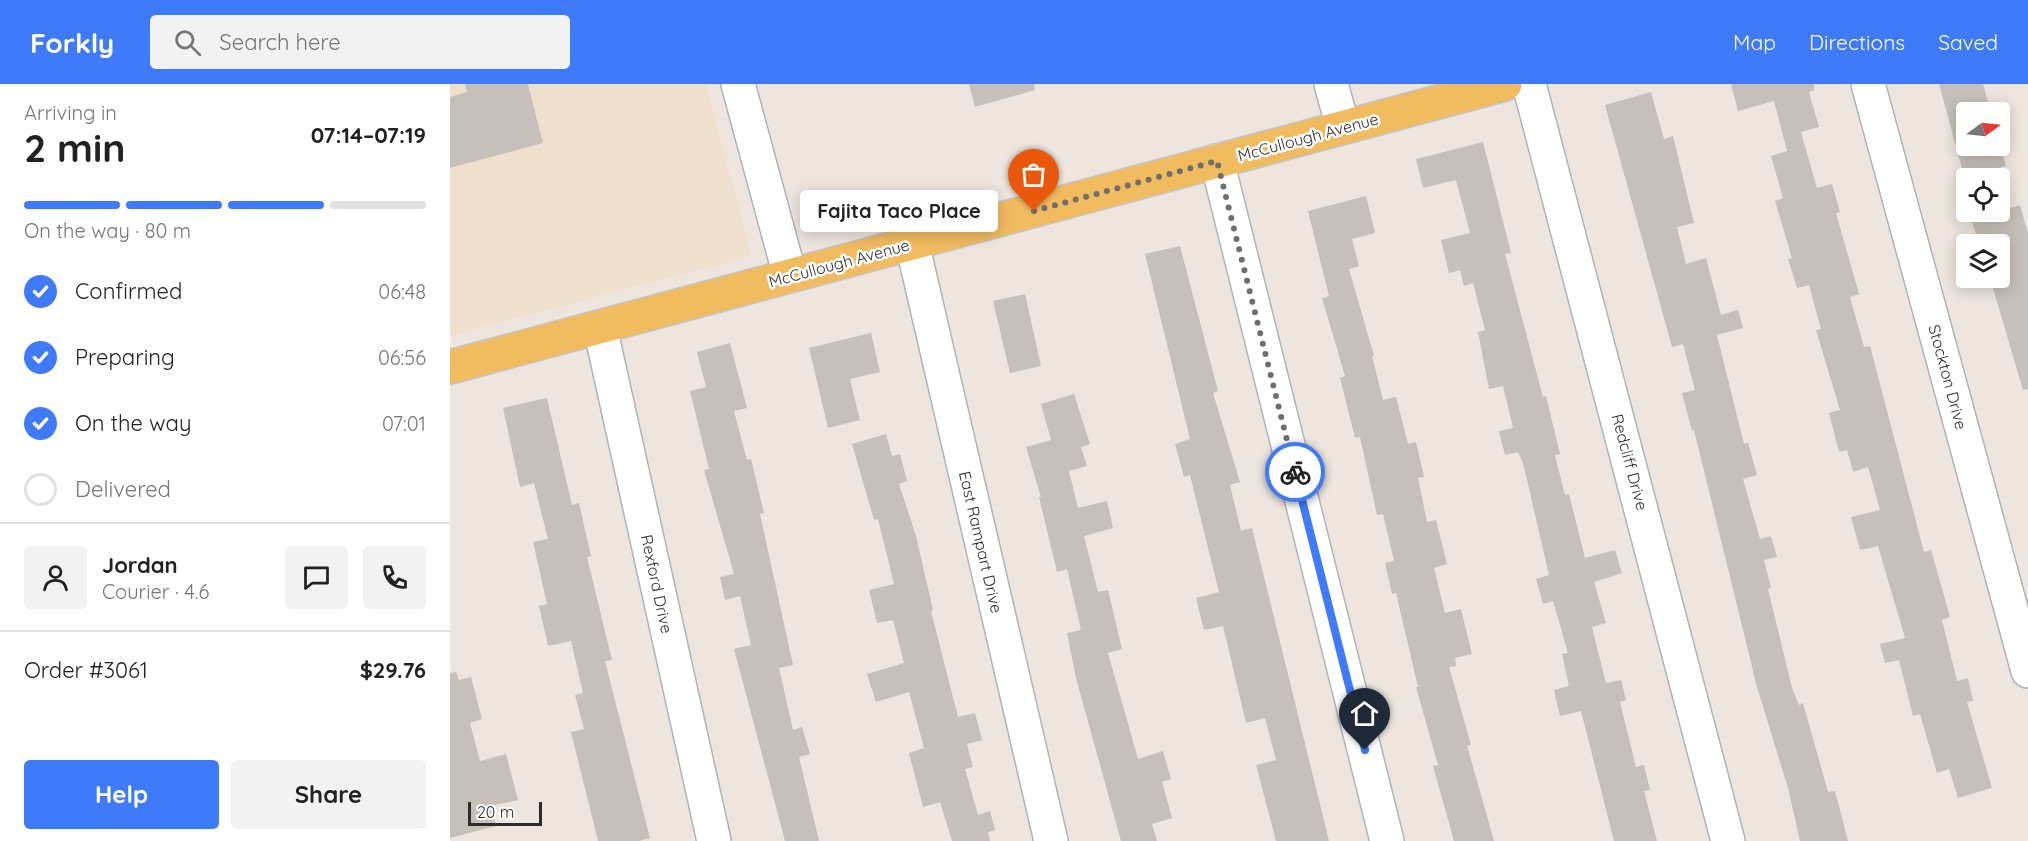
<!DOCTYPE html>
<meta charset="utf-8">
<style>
body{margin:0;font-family:Quicksand,sans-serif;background:#f2f2f2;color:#222;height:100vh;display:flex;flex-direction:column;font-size:22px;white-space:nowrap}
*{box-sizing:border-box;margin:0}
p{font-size:20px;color:#767676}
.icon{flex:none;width:33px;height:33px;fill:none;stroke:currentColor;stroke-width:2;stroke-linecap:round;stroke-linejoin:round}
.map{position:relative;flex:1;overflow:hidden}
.side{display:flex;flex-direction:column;background:#fff;width:450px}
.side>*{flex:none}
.needle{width:39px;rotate:75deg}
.fabs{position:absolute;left:1506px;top:18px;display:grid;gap:12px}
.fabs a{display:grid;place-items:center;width:54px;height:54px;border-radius:6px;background:#fff;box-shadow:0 3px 15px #0003;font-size:30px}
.scale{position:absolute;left:18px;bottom:15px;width:74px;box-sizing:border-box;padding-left:6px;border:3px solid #2c2c2c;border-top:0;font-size:16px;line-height:21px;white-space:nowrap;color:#2c2c2c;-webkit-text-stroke:4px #fff;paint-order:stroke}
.pin{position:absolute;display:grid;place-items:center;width:51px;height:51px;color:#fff;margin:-62px -26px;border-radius:50% 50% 50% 0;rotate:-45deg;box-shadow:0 0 6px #0007}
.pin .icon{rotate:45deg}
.courier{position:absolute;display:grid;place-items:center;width:60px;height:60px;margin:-30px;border:4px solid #3f7bf9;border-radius:50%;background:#fff;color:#222;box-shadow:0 2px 8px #0007}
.bubble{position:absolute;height:42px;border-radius:6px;background:#fff;box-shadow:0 3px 15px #0003;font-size:20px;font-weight:700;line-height:42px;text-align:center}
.headline em{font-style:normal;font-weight:700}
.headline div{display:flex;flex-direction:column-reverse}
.headline{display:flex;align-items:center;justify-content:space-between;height:102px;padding:0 24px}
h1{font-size:39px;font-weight:700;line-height:45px}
.bar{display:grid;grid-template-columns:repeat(4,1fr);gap:9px 6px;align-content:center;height:72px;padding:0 24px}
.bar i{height:8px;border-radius:4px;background:#e0e0e0}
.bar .current{background:#3f7bf9}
.bar p{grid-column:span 4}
.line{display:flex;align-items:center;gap:15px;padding:0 24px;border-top:2px solid #e0e0e0}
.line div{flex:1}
.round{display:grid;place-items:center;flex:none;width:63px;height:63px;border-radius:6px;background:#f2f2f2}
ol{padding:0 24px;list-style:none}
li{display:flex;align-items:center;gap:18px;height:66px}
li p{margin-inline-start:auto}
li .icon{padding:6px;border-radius:50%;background:#3f7bf9;color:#fff;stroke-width:4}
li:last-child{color:#767676}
li i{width:33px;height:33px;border:3px solid #e0e0e0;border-radius:50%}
.button{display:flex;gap:12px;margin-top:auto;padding:12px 24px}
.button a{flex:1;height:69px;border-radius:6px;background:#3f7bf9;color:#fff;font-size:24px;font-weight:700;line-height:69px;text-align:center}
.button a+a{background:#f2f2f2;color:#222}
header{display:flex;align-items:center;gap:36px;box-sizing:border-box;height:84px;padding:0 30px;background:#3f7bf9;color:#fff}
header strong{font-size:28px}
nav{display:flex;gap:33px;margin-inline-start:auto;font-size:21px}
.search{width:420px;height:54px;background:#f2f2f2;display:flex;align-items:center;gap:15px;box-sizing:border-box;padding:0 21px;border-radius:6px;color:#767676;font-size:22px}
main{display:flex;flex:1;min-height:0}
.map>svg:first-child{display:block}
.education{fill:#efe0ce}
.building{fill:#c6c0ba}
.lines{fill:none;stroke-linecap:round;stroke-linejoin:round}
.minor-casing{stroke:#afb3bc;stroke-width:36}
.major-casing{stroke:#c4c4c4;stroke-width:36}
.minor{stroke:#fff;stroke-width:33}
.major{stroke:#f1bb60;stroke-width:33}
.done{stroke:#706d6a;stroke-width:6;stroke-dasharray:0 10.8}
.route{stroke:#3f7bf9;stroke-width:8}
.labels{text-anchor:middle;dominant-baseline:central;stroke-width:5;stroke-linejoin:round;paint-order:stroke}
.street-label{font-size:16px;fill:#2c2c2c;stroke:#fff}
</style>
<header>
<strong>Forkly</strong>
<div class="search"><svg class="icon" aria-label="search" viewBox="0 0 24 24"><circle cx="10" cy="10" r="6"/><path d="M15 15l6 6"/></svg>Search here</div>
<nav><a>Map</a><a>Directions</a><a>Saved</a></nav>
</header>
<main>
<section class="side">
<div class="headline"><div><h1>2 min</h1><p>Arriving in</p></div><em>07:14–07:19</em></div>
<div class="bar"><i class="current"></i><i class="current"></i><i class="current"></i><i></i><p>On the way · 80 m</p></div>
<ol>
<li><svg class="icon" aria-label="check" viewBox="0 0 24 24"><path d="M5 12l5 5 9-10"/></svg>Confirmed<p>06:48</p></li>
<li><svg class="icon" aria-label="check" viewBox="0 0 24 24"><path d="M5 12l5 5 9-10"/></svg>Preparing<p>06:56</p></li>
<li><svg class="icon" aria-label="check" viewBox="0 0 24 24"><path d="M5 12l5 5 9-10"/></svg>On the way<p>07:01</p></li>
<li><i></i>Delivered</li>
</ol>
<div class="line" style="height:108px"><a class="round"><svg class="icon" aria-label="person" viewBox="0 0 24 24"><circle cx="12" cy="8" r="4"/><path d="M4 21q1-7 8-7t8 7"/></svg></a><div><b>Jordan</b><p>Courier · 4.6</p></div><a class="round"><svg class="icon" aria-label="chat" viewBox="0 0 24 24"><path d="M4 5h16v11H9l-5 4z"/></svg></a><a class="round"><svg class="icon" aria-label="phone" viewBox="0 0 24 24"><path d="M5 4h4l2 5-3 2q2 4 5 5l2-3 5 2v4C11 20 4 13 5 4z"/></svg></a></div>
<div class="line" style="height:78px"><div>Order #3061</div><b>$29.76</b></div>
<div class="button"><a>Help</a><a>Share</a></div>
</section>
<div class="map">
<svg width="1578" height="757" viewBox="0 0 1578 757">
<rect width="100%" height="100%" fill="#ede5de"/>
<polygon class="education" points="0,0 256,0 301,172 0,252"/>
<g class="building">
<polygon points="15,0 78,0 93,59 0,84 0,13 17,8"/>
<polygon points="519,0 584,0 585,6 525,23"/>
<polygon points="1281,0 1364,0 1364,6 1359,8 1369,43 1351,48 1367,104 1382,100 1390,128 1386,129 1409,210 1400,213 1414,263 1420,262 1474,468 1481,466 1500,533 1492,536 1507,597 1518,594 1523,617 1517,618 1542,704 1508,714 1499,685 1487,689 1470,630 1463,632 1449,576 1435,579 1430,560 1455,554 1428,462 1410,466 1401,433 1430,426 1418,383 1403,388 1397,366 1389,368 1379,329 1390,326 1366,246 1371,245 1359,201 1347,204 1338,175 1342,174 1325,117 1333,114 1321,72 1337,67 1324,17 1288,27"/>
<polygon points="1489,0 1533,0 1541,28 1516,28 1516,62 1550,60 1556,82 1545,85 1548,94 1516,94 1516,99"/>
<polygon points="1201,8 1214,55 1223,52 1244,139 1227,143 1236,180 1256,174 1271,231 1288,226 1293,244 1267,251 1294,360 1298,359 1307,391 1293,395 1310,455 1321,452 1327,473 1314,476 1321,504 1318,505 1342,604 1349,621 1353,619 1378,708 1385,707 1398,757 1350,757 1338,704 1307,603 1244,346 1242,347 1232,309 1245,306 1233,260 1222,263 1155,21"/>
<polygon points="1033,58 1061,169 1055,170 1093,313 1096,312 1110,370 1105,371 1115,411 1119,410 1135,474 1165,466 1172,489 1144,498 1156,539 1142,543 1156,599 1171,596 1176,616 1170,618 1186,683 1194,681 1200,706 1194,707 1207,757 1164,757 1131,627 1110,632 1104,606 1119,602 1112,570 1118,569 1103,517 1093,520 1086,495 1099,491 1073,379 1068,368 1055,371 1049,347 1063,344 1053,302 1039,305 1028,248 1035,246 1023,199 1014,202 1010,186 999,189 991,156 1020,149 1006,96 973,104 966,75"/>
<polygon points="1550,100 1557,125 1570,121 1578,149 1578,305 1573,306 1540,194 1550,194 1550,160 1529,160 1519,128 1550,128"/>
<polygon points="916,112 925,149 902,155 909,182 899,185 924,272 922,272 933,316 946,313 958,360 966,358 974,393 968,394 977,438 986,436 997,480 984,484 995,529 1011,525 1022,570 1005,574 1006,582 999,583 1021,661 1017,662 1044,757 1004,757 983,682 988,681 966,603 968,603 946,509 942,510 935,479 944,477 933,430 927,431 910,353 905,354 890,294 895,292 872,214 879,212 858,127"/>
<polygon points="730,162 768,307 763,309 790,398 780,401 791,447 802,444 879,757 826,757 806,681 826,676 815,634 796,639 773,542 754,546 746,514 769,508 740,391 734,393 725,360 740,355 695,170"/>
<polygon points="575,210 591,282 560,289 543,217"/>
<polygon points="421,249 430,288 400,295 410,336 378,344 359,264"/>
<polygon points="280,259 297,324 284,327 297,376 301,375 314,429 310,430 343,581 329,584 343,646 352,643 360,670 349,673 369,757 335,757 284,565 301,561 290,512 275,516 270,493 284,490 254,386 259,385 240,307 256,303 247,268"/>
<polygon points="624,310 640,360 631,363 637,382 619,387 628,424 657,417 663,444 634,452 648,508 658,506 672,565 658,569 688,675 713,667 721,695 712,698 722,734 702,740 707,757 671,757 626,594 617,549 631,546 617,485 607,488 589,413 591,413 576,363 601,356 591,320"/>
<polygon points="97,314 122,421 129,419 141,472 137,473 162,576 155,577 200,754 189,757 148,757 121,648 134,645 125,611 133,609 121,557 98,562 89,522 97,520 83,458 98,455 84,399 70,403 53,324"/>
<polygon points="436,350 442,372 450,370 457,397 449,400 466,452 483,526 481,527 508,633 525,629 532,656 517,660 523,683 515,685 528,731 540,727 545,746 538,748 540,757 502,757 490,718 473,723 459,669 474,664 459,608 426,618 417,590 454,579 443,536 427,539 419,506 444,500 428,435 424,436 402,360"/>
<polygon points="6,588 9,596 21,593 32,635 20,639 30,677 56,670 68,716 41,722 46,742 0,754 0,589"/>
</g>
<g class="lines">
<g class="minor-casing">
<g id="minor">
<polyline points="288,0 340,192"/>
<polyline points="881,0 893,43"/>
<polyline points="1079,0 1278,757"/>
<polyline points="1418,0 1578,587"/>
<polyline points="767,77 937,757"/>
<polyline points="462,159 601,757"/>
<polyline points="150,243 264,757"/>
</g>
</g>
<g class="major-casing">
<polyline id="major" points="0,283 1055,0"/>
</g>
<use href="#minor" class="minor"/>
<use href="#major" class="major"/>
</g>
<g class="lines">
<polyline class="done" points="584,127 767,77 845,388"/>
<polyline class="route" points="845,388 915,666"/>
</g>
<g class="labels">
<g class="street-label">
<text transform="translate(858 53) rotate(-15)">McCullough Avenue</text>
<text transform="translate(389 179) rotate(-15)">McCullough Avenue</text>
<text transform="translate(1498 293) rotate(75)">Stockton Drive</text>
<text transform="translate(1180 378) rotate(75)">Redcliff Drive</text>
<text transform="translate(531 458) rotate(77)">East Rampart Drive</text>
<text transform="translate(207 500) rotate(78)">Rexford Drive</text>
</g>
</g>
</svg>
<div class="fabs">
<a><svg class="needle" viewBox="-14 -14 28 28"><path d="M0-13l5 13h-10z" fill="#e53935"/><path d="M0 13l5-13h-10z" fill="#767676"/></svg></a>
<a><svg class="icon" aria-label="locate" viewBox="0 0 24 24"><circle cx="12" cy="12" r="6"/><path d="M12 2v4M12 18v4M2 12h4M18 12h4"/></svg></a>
<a><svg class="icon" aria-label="layers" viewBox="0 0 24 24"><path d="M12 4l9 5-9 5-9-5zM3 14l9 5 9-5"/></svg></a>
</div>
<div class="scale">20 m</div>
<div class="pin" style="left:584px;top:127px;background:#ea580c"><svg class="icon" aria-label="bag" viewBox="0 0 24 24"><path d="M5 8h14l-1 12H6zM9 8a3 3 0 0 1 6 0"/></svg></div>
<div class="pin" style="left:915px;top:666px;background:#1f2937"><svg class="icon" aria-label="home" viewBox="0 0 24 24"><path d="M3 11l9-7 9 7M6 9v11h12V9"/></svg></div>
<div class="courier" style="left:845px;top:388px"><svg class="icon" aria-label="bike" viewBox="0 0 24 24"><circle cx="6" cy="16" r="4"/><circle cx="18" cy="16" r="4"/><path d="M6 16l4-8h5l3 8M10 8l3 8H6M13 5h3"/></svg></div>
<div class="bubble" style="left:350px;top:106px;width:198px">Fajita Taco Place</div>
</div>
</main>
